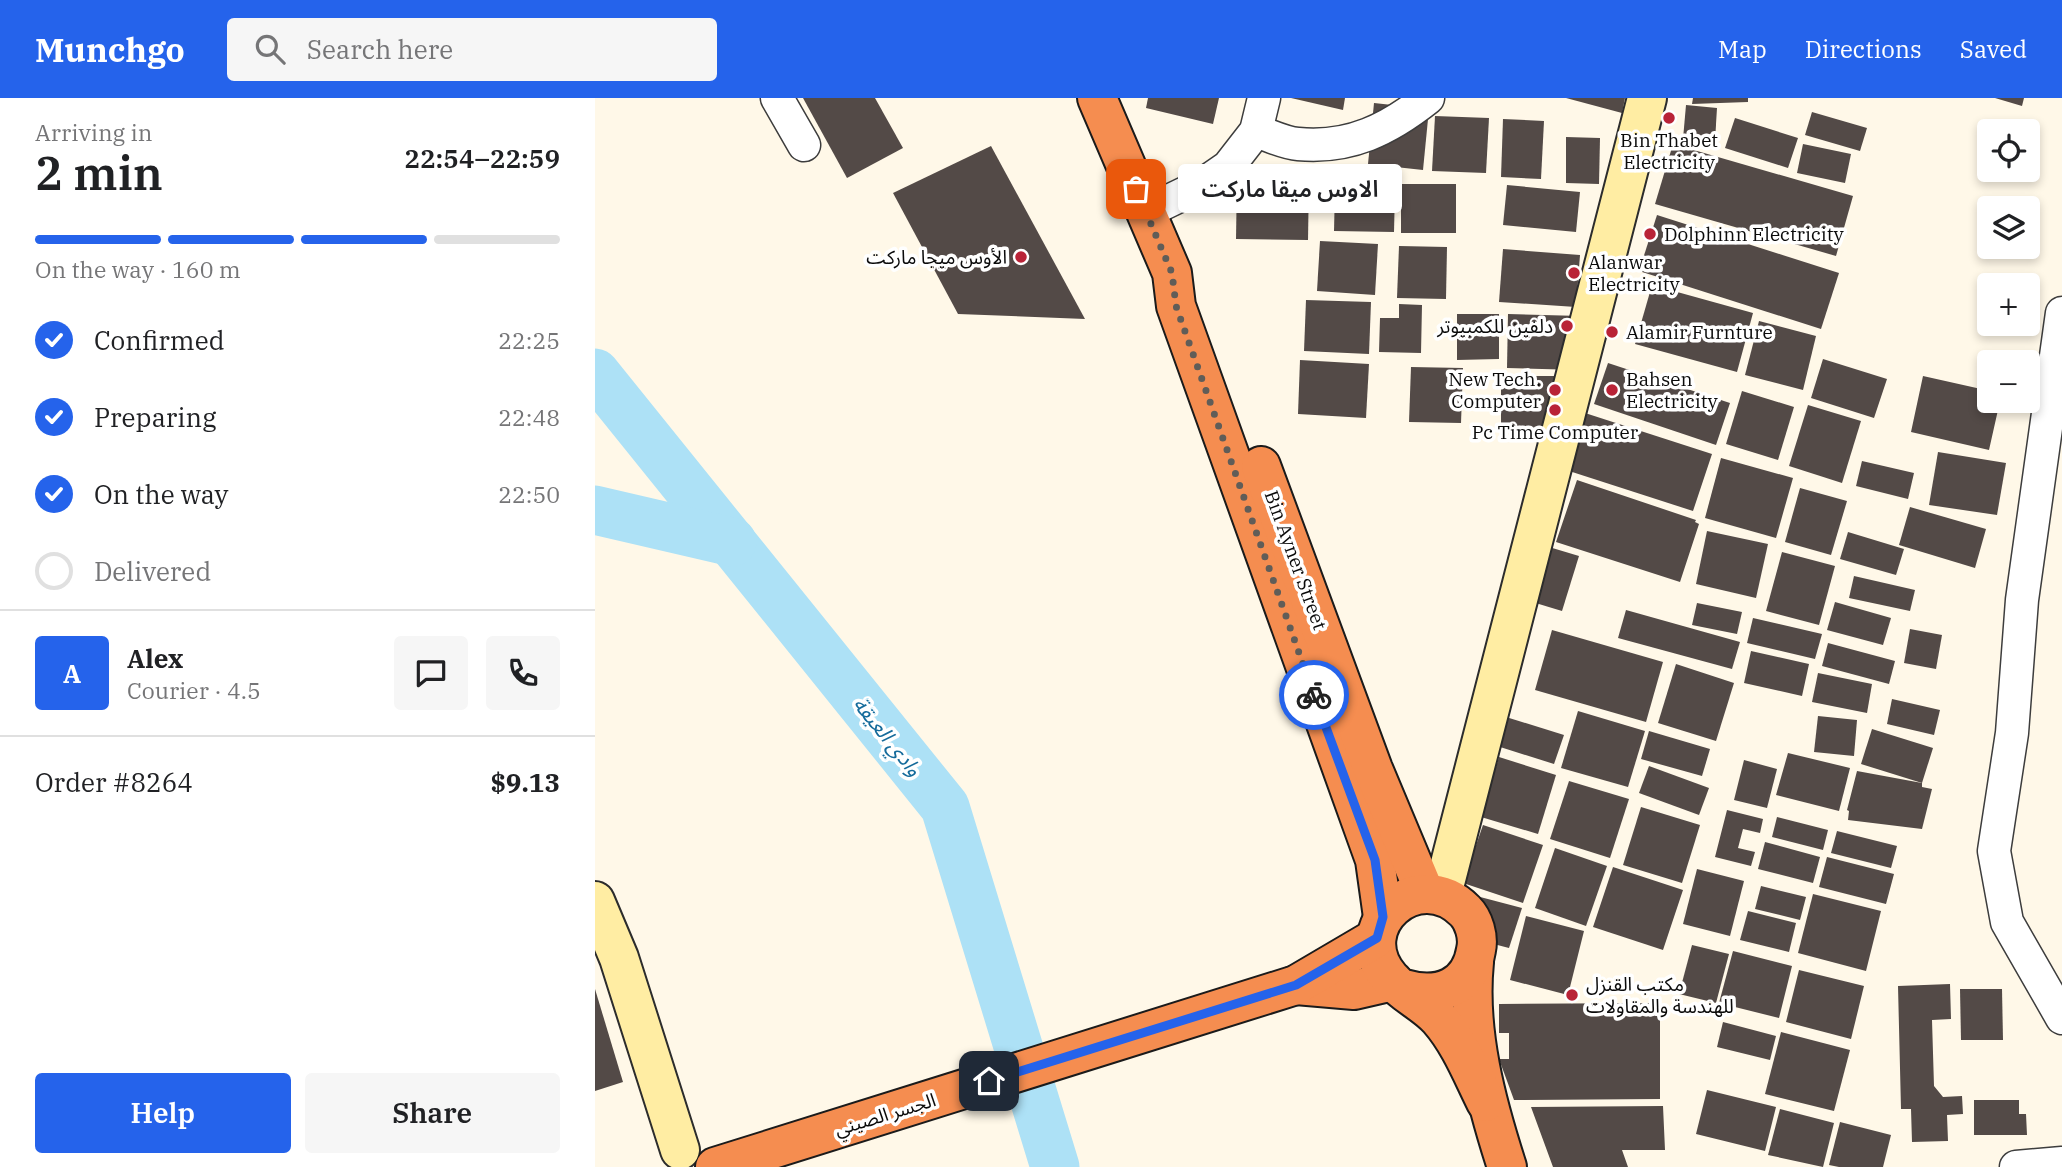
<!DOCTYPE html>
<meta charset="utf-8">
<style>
body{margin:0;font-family:"IBM Plex Serif","Noto Sans Arabic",serif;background:#f6f6f6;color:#202124;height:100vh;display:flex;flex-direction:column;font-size:26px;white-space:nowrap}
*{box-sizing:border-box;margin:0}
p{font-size:23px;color:#757577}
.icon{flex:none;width:38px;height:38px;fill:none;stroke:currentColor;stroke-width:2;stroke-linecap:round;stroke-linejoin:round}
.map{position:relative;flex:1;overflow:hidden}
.panel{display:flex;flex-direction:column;background:#fff;width:595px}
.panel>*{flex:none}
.fabs{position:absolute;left:1382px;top:21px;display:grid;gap:14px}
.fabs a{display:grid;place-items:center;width:63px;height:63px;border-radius:7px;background:#fff;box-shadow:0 4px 10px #0003;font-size:35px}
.pin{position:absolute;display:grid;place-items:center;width:60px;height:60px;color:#fff;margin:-30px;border-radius:14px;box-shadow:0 4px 10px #0006}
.courier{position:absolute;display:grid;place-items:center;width:70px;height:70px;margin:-35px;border:5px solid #2563eb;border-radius:50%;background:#fff;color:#222;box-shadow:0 2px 9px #0007}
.bubble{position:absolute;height:49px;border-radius:7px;background:#fff;box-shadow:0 4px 10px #0003;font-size:23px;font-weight:600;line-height:49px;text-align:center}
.headline em{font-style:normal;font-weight:600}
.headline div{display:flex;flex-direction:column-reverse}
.headline{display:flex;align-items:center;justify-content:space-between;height:119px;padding:0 35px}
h1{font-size:46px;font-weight:600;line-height:52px}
.bar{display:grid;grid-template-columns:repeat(4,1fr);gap:10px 7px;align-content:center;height:84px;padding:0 35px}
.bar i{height:9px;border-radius:5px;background:#e0e0e0}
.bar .selected{background:#2563eb}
.bar p{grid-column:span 4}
.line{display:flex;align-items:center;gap:18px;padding:0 35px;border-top:2px solid #e0e0e0}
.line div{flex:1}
.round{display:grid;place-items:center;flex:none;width:74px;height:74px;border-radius:7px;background:#f6f6f6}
ol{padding:0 35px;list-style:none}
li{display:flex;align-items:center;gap:21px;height:77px}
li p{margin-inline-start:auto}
li .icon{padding:7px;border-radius:50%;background:#2563eb;color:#fff;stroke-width:4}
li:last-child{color:#757577}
li i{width:38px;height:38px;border:4px solid #e0e0e0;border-radius:50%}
.primary-button{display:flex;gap:14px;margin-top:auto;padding:14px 35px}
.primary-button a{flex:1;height:80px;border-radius:7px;background:#2563eb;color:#fff;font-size:28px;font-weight:600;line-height:80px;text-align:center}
.primary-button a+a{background:#f6f6f6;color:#202124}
header{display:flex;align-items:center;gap:42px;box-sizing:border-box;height:98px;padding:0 35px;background:#2563eb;color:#fff}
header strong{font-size:33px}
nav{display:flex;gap:38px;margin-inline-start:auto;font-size:24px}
.search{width:490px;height:63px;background:#f6f6f6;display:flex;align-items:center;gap:18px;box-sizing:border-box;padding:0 24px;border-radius:7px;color:#757577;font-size:26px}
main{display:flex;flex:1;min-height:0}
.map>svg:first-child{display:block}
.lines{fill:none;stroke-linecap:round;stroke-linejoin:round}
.river{stroke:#ade1f6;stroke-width:49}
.building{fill:#534a47}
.street-casing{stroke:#3d3d3d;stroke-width:35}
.secondary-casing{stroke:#2c2c2c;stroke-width:42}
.highway-casing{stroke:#1b1b1b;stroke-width:42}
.street{stroke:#fff;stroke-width:32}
.secondary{stroke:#ffeda3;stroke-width:38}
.highway{stroke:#f58d50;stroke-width:38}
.done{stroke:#605d58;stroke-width:7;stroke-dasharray:0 12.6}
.route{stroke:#2563eb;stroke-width:9}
.poi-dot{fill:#b92337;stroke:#fff;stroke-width:2.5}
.labels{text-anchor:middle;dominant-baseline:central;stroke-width:7;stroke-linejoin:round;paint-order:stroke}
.poi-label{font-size:19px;fill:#0a0a0a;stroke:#fff;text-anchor:start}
.street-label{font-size:19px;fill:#0a0a0a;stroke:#fff}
.water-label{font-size:21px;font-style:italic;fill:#156b9b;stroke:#fff}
</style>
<header>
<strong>Munchgo</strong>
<div class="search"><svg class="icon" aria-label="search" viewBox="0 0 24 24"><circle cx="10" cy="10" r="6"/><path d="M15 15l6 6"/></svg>Search here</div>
<nav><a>Map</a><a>Directions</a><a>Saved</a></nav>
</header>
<main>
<section class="panel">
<div class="headline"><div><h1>2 min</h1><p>Arriving in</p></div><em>22:54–22:59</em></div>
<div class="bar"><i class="selected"></i><i class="selected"></i><i class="selected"></i><i></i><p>On the way · 160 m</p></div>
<ol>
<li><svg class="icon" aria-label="check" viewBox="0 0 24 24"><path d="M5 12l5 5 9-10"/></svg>Confirmed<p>22:25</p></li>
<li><svg class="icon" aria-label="check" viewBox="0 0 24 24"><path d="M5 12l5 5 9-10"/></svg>Preparing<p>22:48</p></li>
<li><svg class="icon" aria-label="check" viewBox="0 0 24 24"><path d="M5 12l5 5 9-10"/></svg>On the way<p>22:50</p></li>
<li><i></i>Delivered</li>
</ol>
<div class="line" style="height:126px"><b class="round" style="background:#2563eb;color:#fff">A</b><div><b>Alex</b><p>Courier · 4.5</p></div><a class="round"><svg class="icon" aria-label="chat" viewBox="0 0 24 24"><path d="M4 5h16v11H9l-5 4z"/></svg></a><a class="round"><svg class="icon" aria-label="phone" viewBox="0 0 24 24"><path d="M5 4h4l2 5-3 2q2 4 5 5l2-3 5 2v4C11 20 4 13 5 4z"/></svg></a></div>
<div class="line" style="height:91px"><div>Order #8264</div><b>$9.13</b></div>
<div class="primary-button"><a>Help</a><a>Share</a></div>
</section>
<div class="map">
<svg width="1467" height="1069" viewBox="0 0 1467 1069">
<rect width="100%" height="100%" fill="#fff8e8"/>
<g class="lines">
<g class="river">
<polyline points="0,275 350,709 460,1069"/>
<polyline points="0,412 137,444"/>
</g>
</g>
<g class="building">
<polygon points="208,0 280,0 308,50 252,80"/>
<polygon points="553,0 624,0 618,26 551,10"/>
<polygon points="696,0 750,0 748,12"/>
<polygon points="971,0 1030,0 1027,15"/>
<polygon points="1098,0 1153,0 1153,4 1097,6"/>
<polygon points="1400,0 1429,0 1427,8"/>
<polygon points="779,5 834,11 828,72 773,66"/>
<polygon points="1091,7 1122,10 1120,43 1088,41"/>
<polygon points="1217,14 1272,30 1265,53 1210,37"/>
<polygon points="840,18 894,20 891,75 837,73"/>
<polygon points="1140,20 1203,40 1193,70 1130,50"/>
<polygon points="908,21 949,23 946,81 906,79"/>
<polygon points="971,39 1005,40 1004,86 971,85"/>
<polygon points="1078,46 1258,98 1241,158 1060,106"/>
<polygon points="1208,46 1256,56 1250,85 1202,75"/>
<polygon points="396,48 490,221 363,216 298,95"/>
<polygon points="642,78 714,79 713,142 641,141"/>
<rect x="806" y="86" width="55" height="49"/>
<polygon points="912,87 985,94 981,134 908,127"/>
<polygon points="740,91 800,92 799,134 739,133"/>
<polygon points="1062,117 1244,175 1226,231 1044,173"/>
<polygon points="725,143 783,146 780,197 722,193"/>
<polygon points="804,148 852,149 851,201 802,200"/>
<polygon points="908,151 985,157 981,209 904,204"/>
<polygon points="1057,187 1158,215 1142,274 1040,246"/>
<polygon points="711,202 776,204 774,256 709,253"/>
<polygon points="804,206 827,207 826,255 784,254 785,220 804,220"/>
<polygon points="862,216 904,216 904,261 862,262"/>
<polygon points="913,216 986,218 984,272 912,270"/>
<polygon points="1164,223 1221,238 1208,292 1150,277"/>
<polygon points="1228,261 1292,281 1279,320 1216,300"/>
<polygon points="705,262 774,266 771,320 703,316"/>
<polygon points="1013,265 1135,305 1121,347 999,306"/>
<polygon points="816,269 868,270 866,325 814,324"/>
<rect x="906" y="278" width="64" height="52"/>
<polygon points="1328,278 1395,293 1395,303 1405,303 1394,352 1316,334"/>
<polygon points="1147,293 1199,309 1183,362 1131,346"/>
<polygon points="1213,307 1266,323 1247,385 1194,368"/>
<polygon points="990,315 1117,356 1098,413 971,372"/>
<polygon points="1343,354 1411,365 1402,417 1334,407"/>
<polygon points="1126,360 1198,380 1181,440 1110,420"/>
<polygon points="1267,363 1319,375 1313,401 1261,388"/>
<polygon points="982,382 1101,422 1100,424 1104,426 1085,484 961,444"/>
<polygon points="1205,390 1252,403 1236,457 1190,444"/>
<polygon points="1315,409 1391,431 1380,470 1304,447"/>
<polygon points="1112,433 1173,446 1161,500 1101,486"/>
<polygon points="1253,434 1309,451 1301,477 1245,461"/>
<polygon points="924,440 984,458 967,513 907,495"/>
<polygon points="1187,454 1240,468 1224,527 1171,513"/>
<polygon points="1259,478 1320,492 1315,513 1254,500"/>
<polygon points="1240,504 1296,520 1288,547 1232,532"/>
<polygon points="1102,505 1147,514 1142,536 1097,527"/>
<polygon points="1031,512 1145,544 1137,571 1023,540"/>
<polygon points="1158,520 1227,536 1220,561 1152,545"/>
<polygon points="1315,531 1347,537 1341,571 1309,565"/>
<polygon points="957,532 1068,564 1051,624 940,592"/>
<polygon points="1233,545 1300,563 1294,586 1227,568"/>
<polygon points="1156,553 1214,566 1207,598 1149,585"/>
<polygon points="1081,566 1139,585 1121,643 1063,625"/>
<polygon points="1223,575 1277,586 1272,615 1217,604"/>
<polygon points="1297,601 1345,612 1339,637 1292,626"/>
<polygon points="983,613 1050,633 1033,689 966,670"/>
<polygon points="1223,618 1262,622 1259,658 1219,654"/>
<polygon points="911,619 969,637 959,666 902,648"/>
<polygon points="1277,631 1338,650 1327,685 1266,666"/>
<polygon points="1054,633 1115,651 1107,678 1046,661"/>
<polygon points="1193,655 1255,670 1244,713 1181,697"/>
<polygon points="904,659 961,677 943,736 886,719"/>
<polygon points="1149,662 1182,671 1172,710 1139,702"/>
<polygon points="1054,668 1114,690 1104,717 1044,695"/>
<polygon points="1262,673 1327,685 1327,689 1337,691 1327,731 1253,722 1254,713 1252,712"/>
<polygon points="974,683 1034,701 1015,760 955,741"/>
<polygon points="1046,709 1105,727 1087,785 1028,767"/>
<polygon points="1132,712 1168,721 1165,735 1148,731 1143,750 1160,754 1156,768 1120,759"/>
<polygon points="1182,719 1233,732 1228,752 1177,739"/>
<polygon points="888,727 948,747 928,805 868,785"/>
<polygon points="1242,733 1302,748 1296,770 1236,755"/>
<polygon points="1170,744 1225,759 1218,785 1163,771"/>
<polygon points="960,750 1012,768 991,828 940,810"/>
<polygon points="1232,759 1299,776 1291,806 1224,789"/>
<polygon points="1018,769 1088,792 1068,852 998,829"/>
<polygon points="1102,771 1149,783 1135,838 1088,826"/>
<polygon points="1166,788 1211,799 1205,822 1160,811"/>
<polygon points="870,795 927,810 914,850 887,843"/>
<polygon points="1218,796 1286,813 1271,873 1203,855"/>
<polygon points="1153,813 1201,825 1194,854 1145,842"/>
<polygon points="931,818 989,833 973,897 915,882"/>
<polygon points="1097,847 1134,856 1121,905 1084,896"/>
<polygon points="1138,853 1197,868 1184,920 1124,905"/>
<polygon points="1204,872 1269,888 1256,941 1191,924"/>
<polygon points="1355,886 1356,921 1337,922 1339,988 1348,999 1367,998 1368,1016 1352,1017 1353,1043 1317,1044 1316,1011 1306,1011 1303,888"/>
<polygon points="0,891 28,984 0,993"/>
<polygon points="1365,891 1407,891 1408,942 1366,942"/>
<polygon points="1065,905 1065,1001 919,1002 904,961 914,961 914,935 904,935 904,906"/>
<polygon points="1128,924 1181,938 1175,962 1122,949"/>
<polygon points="1186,934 1255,952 1239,1013 1170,996"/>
<polygon points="1112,992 1181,1009 1170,1053 1101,1036"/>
<polygon points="1379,1002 1424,1002 1424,1016 1431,1016 1432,1037 1379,1037"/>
<polygon points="1068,1008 1070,1052 1027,1052 1033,1069 958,1069 936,1009"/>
<polygon points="1185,1011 1239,1025 1228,1069 1173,1057"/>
<polygon points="1245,1024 1296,1037 1288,1069 1244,1069 1234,1067"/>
</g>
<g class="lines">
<g class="street-casing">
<g id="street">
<polyline points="182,0 209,47"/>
<path d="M661,33C674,37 689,45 703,46C755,51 794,31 833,0"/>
<polyline points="551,114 607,87 633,69 661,33 669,0"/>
<polyline points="1467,215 1427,502 1417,635 1399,753 1412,824 1467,920"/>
<polyline points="1421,1069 1467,1065"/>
</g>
</g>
<g class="secondary-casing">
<g id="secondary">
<polyline points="847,797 1052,0"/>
<polyline points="0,803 24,860 85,1052"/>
</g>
</g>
<g class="highway-casing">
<g id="highway">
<polyline points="502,0 577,175 581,208 780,762 788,819"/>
<polyline points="666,368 778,671 830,795"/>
<path d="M879,864C872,933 891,1004 912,1069"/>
<polyline points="701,887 759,892 798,883"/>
<path d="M809,891C843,901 875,890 881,852C884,839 879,822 870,813C822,765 751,829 795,880C808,896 830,905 844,921C865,945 877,976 891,1004"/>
<polyline points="120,1069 701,887 781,840"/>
</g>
</g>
<use href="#street" class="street"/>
<use href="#secondary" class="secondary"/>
<use href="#highway" class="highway"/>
</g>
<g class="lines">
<polyline class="done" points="541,91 577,175 581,208 719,597"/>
<polyline class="route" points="394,983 701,887 782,840 788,819 780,762 719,597"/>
</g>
<g class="poi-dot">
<circle cx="1074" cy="20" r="7"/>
<circle cx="1055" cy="136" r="7"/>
<circle cx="426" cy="159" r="7"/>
<circle cx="979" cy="175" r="7"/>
<circle cx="972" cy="228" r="7"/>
<circle cx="1017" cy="234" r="7"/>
<circle cx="960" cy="292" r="7"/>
<circle cx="1017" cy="292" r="7"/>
<circle cx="960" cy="312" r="7"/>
<circle cx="977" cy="897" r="7"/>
</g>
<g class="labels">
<g class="poi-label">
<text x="1074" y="42" text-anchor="middle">Bin Thabet<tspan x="1074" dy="22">Electricity</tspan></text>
<text x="1069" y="136">Dolphinn Electricity</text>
<text x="412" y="159" text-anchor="end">الأوس ميجا ماركت</text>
<text x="993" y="164">Alanwar<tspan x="993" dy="22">Electricity</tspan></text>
<text x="958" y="228" text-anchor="end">دلفين للكمبيوتر</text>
<text x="1031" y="234">Alamir Furnture</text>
<text x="946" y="281" text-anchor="end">New Tech.<tspan x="946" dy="22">Computer</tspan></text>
<text x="1031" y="281">Bahsen<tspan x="1031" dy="22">Electricity</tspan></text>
<text x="960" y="334" text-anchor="middle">Pc Time Computer</text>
<text x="991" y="886">مكتب القنزل<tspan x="991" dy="22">للهندسة والمقاولات</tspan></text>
</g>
<g class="street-label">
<text transform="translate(701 462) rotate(70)">Bin Ayner Street</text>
<text transform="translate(290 1016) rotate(-17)">الجسر الصيني</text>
</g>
<g class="water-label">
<text transform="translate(293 638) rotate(51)">وادي العيقة</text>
</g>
</g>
</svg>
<div class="fabs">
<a><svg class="icon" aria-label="locate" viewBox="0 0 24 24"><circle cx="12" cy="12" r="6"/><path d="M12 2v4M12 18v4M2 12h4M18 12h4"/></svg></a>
<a><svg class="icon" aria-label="layers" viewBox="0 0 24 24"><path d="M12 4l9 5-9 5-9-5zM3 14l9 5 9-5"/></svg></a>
<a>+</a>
<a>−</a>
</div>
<div class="pin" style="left:541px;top:91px;background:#ea580c"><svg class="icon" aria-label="bag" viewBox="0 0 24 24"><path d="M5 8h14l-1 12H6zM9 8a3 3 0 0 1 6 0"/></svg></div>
<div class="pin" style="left:394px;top:983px;background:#1f2937"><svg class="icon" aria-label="home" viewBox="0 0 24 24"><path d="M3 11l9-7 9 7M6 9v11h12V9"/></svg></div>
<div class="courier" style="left:719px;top:597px"><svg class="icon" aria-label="bike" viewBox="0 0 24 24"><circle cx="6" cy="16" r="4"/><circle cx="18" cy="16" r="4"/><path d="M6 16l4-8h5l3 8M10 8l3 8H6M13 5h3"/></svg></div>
<div class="bubble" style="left:583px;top:66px;width:224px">الاوس ميقا ماركت</div>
</div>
</main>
